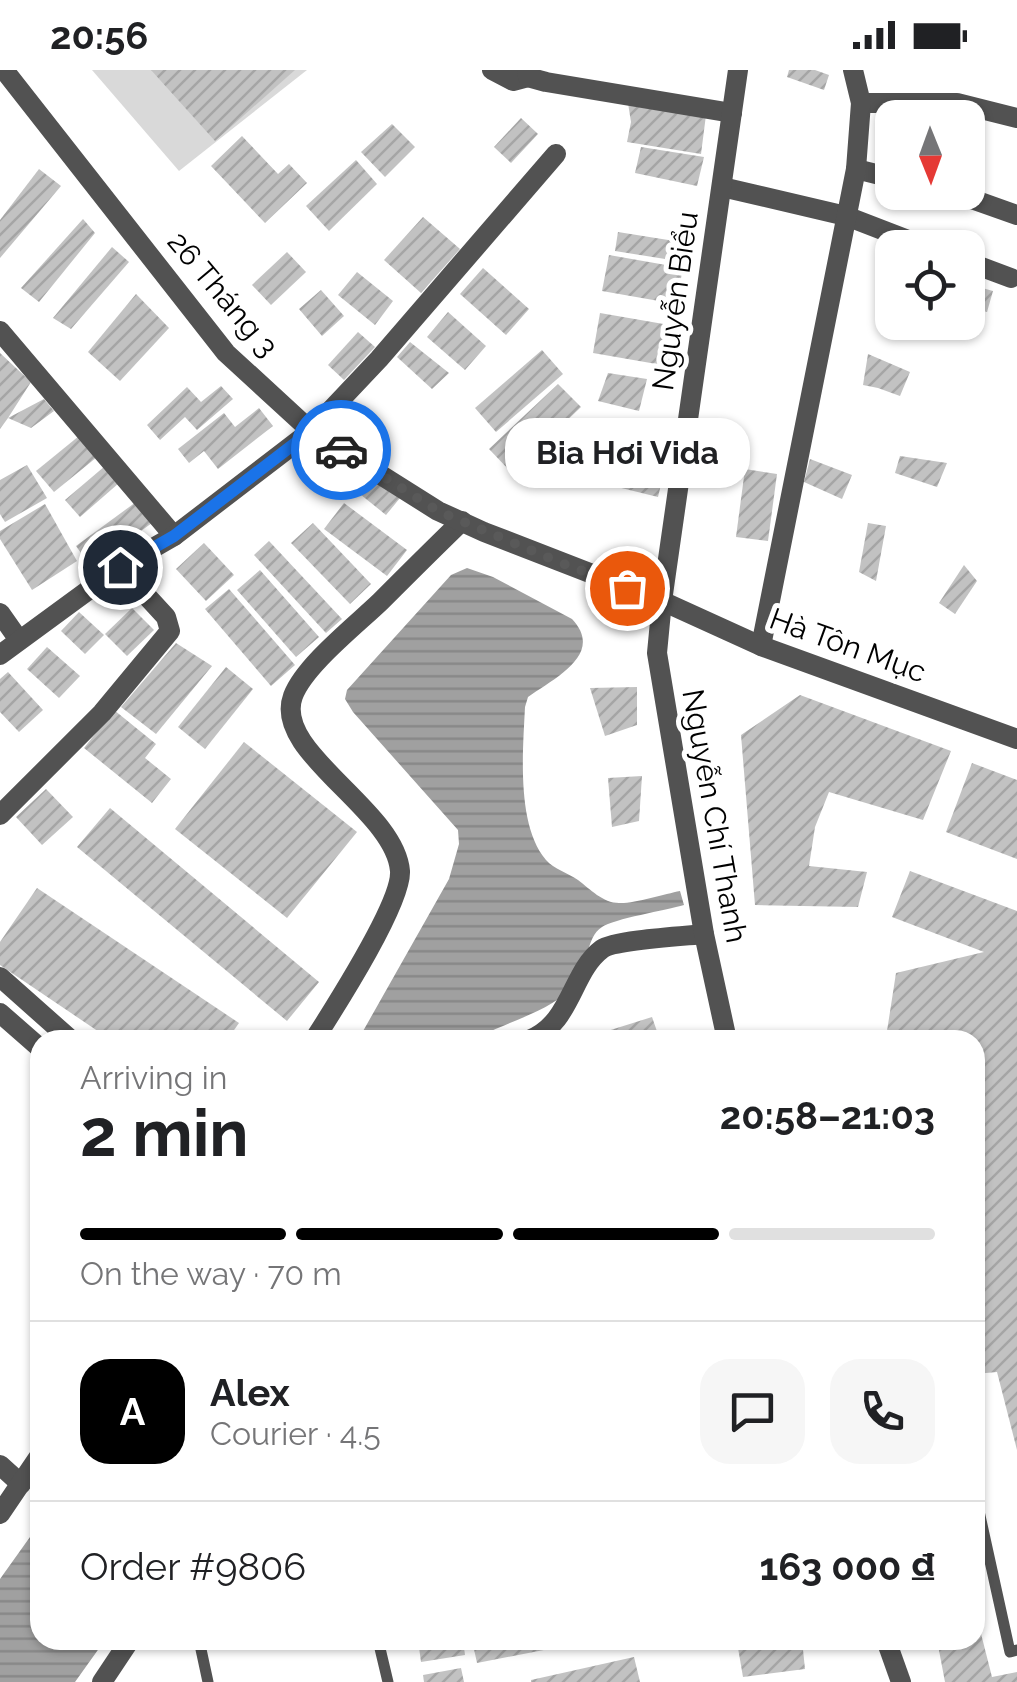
<!DOCTYPE html>
<meta charset="utf-8">
<style>
body{margin:0;font-family:Raleway,sans-serif;background:#f6f6f6;color:#202124;height:100vh;display:flex;flex-direction:column;font-size:38px;white-space:nowrap}
*{box-sizing:border-box;margin:0}
p{font-size:32px;color:#757577}
.icon{flex:none;width:55px;height:55px;fill:none;stroke:currentColor;stroke-width:2;stroke-linecap:round;stroke-linejoin:round}
.map{position:relative;flex:1;overflow:hidden}
.details{position:absolute;left:30px;top:960px;width:955px;height:620px;display:flex;flex-direction:column;background:#fff;border-radius:30px;box-shadow:0 2px 8px #0004}
.details>*{flex:none}
.needle{width:65px;rotate:179deg}
.buttons{position:absolute;left:875px;top:30px;display:grid;gap:20px}
.buttons a{display:grid;place-items:center;width:110px;height:110px;border-radius:20px;background:#fff;box-shadow:0 2px 8px #0004;font-size:50px}
.pin{position:absolute;display:grid;place-items:center;width:85px;height:85px;color:#fff;margin:-42px;border:5px solid #fff;border-radius:50%;box-shadow:0 2px 10px #0007}
.courier{position:absolute;display:grid;place-items:center;width:100px;height:100px;margin:-50px;border:8px solid #1a73e8;border-radius:50%;background:#fff;color:#222;box-shadow:0 2px 12px #0007}
.bubble{position:absolute;height:70px;border-radius:30px;background:#fff;box-shadow:0 2px 8px #0004;font-size:32px;font-weight:700;line-height:70px;text-align:center}
.overview em{font-style:normal;font-weight:700}
.overview div{display:flex;flex-direction:column-reverse}
.overview{display:flex;align-items:center;justify-content:space-between;height:170px;padding:0 50px}
h1{font-size:65px;font-weight:700;line-height:75px}
.bar{display:grid;grid-template-columns:repeat(4,1fr);gap:15px 10px;align-content:center;height:120px;padding:0 50px}
.bar i{height:12px;border-radius:8px;background:#e0e0e0}
.bar .selected{background:#000}
.bar p{grid-column:span 4}
.line{display:flex;align-items:center;gap:25px;padding:0 50px;border-top:2px solid #e0e0e0}
.line div{flex:1}
.round{display:grid;place-items:center;flex:none;width:105px;height:105px;border-radius:30px;background:#f6f6f6}
.status{display:flex;justify-content:space-between;align-items:center;height:70px;padding:0 50px;background:#fff;direction:ltr}
.status svg{height:28px;fill:currentColor}
.map>svg:first-child{display:block}
.garden{fill:#d9d9d9}
.water{fill:url(#water-rules)}
.building{fill:url(#building-hatch)}
.lines{fill:none;stroke-linecap:round;stroke-linejoin:round}
.service{stroke:#525252;stroke-width:11}
.minor{stroke:#525252;stroke-width:20}
.tertiary{stroke:#525252;stroke-width:20}
.done{stroke:#595959;stroke-width:10;stroke-dasharray:0 18}
.route{stroke:#1a73e8;stroke-width:12}
.labels{text-anchor:middle;dominant-baseline:central;stroke-width:10;stroke-linejoin:round;paint-order:stroke}
.street-label{font-size:30px;fill:#000;stroke:#fff}
</style>
<div class="status"><b>20:56</b><svg viewBox="0 0 49 12"><path d="M0 12V9h3v3zM5 12V6h3v6zM10 12V3h3v9zM15 12V0h3v12zM26 1h20v11H26zM47 4h2v5h-2z"/></svg></div>
<div class="map">
<svg width="1017" height="1612" viewBox="0 0 1017 1612">
<defs>
<pattern id="water-rules" width="6" height="5" patternUnits="userSpaceOnUse" patternTransform="scale(2.5)"><rect width="6" height="5" fill="#a0a0a0"/><path d="M0 2.5h6" fill="none" stroke="#888"/></pattern>
<pattern id="building-hatch" width="6" height="6" patternUnits="userSpaceOnUse" patternTransform="scale(2.5)"><rect width="6" height="6" fill="#c2c2c2"/><path d="M-1 1l2-2M0 6l6-6M5 7l2-2" fill="none" stroke="#a5a5a5"/></pattern>
</defs>
<rect width="100%" height="100%" fill="#fff"/>
<polygon class="garden" points="92,0 307,0 179,101"/>
<g class="water">
<path d="M467,498L493,507L572,549C605,584 555,608 528,627L525,637C523,680 516,755 546,790C554,799 568,803 578,810C590,819 603,833 619,833C633,834 665,824 680,821L684,835C667,840 613,849 602,857C585,868 589,896 577,912C555,940 514,949 483,965L479,970H358L449,809L459,774L458,760L353,642L345,629L347,620L451,505Z"/>
<polygon points="40,1453 40,1570 105,1570 75,1612 0,1612 0,1509"/>
</g>
<g class="building">
<polygon points="151,0 295,0 215,71"/>
<polygon points="789,0 815,0 829,5 824,20 787,7"/>
<polygon points="628,33 706,45 701,84 627,72 631,52"/>
<polygon points="521,48 538,64 511,93 494,77"/>
<polygon points="392,54 415,77 385,107 361,82"/>
<polygon points="242,66 278,104 289,94 307,113 265,153 211,96"/>
<polygon points="641,77 704,87 697,116 635,103"/>
<polygon points="356,90 377,114 329,161 306,136"/>
<polygon points="39,99 61,116 0,188 0,150"/>
<polygon points="423,147 460,179 421,223 384,190"/>
<polygon points="83,149 95,163 39,232 21,218"/>
<polygon points="618,162 687,173 684,192 615,181"/>
<polygon points="112,177 129,192 71,259 53,248"/>
<polygon points="287,182 306,202 271,235 252,215"/>
<polygon points="609,185 683,198 676,234 602,221"/>
<polygon points="483,198 529,239 506,265 460,224"/>
<polygon points="357,202 393,231 375,255 338,225"/>
<polygon points="968,214 993,221 987,242 968,237"/>
<polygon points="321,220 344,246 322,266 299,239"/>
<polygon points="136,224 169,258 120,311 88,282"/>
<polygon points="448,242 486,276 465,300 427,267"/>
<polygon points="600,243 675,256 668,296 593,283"/>
<polygon points="358,262 375,277 344,310 328,295"/>
<polygon points="410,272 449,303 432,319 397,287"/>
<polygon points="542,280 563,304 496,362 475,338"/>
<polygon points="0,283 31,312 8,348 44,329 54,341 31,358 8,348 0,359"/>
<polygon points="868,284 910,302 900,326 878,318 863,315"/>
<polygon points="608,303 647,309 639,341 598,331"/>
<polygon points="558,314 581,337 512,403 489,379"/>
<polygon points="221,316 233,329 197,360 185,347 160,370 147,355 187,317 201,332"/>
<polygon points="259,338 273,356 218,399 204,381 189,393 178,379 224,343 235,357"/>
<polygon points="571,348 591,366 544,414 525,396"/>
<polygon points="79,366 97,387 54,422 36,401"/>
<polygon points="601,369 658,379 655,400 616,394 663,406 658,427 601,413 607,391 597,391"/>
<polygon points="900,386 947,393 937,417 895,403"/>
<polygon points="810,389 852,405 842,429 804,412"/>
<polygon points="27,395 47,428 5,452 0,444 0,410"/>
<polygon points="105,396 119,413 80,447 65,430"/>
<polygon points="364,399 400,428 386,445 350,416"/>
<polygon points="745,399 777,404 768,471 736,467"/>
<polygon points="136,432 152,453 91,497 76,476"/>
<polygon points="344,433 407,480 387,506 324,459"/>
<polygon points="45,434 77,491 32,520 0,469 0,461"/>
<polygon points="313,453 371,514 350,534 291,473"/>
<polygon points="868,453 886,456 876,511 859,502"/>
<polygon points="269,471 342,549 326,563 254,485"/>
<polygon points="204,473 234,505 206,531 176,499"/>
<polygon points="964,495 977,511 955,544 939,533"/>
<polygon points="260,500 319,567 296,587 237,520"/>
<polygon points="229,519 295,595 271,616 205,539"/>
<polygon points="132,538 154,560 127,586 105,564"/>
<polygon points="79,542 104,565 85,584 61,561"/>
<polygon points="176,573 212,596 156,664 121,637"/>
<polygon points="47,577 80,606 59,628 27,599"/>
<polygon points="226,597 253,619 205,679 178,657"/>
<polygon points="8,602 43,640 19,662 0,642 0,609"/>
<polygon points="637,617 637,655 605,666 590,618"/>
<polygon points="800,625 951,681 923,750 829,722 815,757 809,796 867,802 858,837 755,835 741,665"/>
<polygon points="114,640 156,674 145,688 171,709 152,733 84,678"/>
<polygon points="244,672 357,762 287,848 175,759"/>
<polygon points="972,693 1017,710 1017,789 946,762"/>
<polygon points="642,706 639,751 612,757 608,708"/>
<polygon points="46,719 73,747 42,775 16,747"/>
<polygon points="110,738 319,912 287,951 77,777"/>
<polygon points="910,801 1017,841 1017,1380 997,1302 975,1304 975,970 882,970 881,965 887,961 896,903 984,882 892,847"/>
<polygon points="37,818 239,953 227,970 111,970 0,895 0,872"/>
<polygon points="652,947 660,970 582,970 582,969"/>
<polygon points="975,1540 992,1607 1017,1602 1017,1612 945,1612 937,1570 975,1570"/>
<polygon points="418,1570 463,1570 465,1585 421,1592"/>
<polygon points="472,1570 552,1570 554,1578 477,1593"/>
<polygon points="802,1570 805,1599 743,1607 738,1578"/>
<polygon points="634,1587 640,1612 531,1612 531,1610"/>
<polygon points="461,1598 464,1612 424,1612 423,1605"/>
</g>
<g class="lines">
<g class="service">
<polyline points="975,1423 1010,1582 1017,1580"/>
<polyline points="199,1570 208,1612"/>
<polyline points="378,1570 388,1612"/>
</g>
<g class="minor">
<polyline points="492,0 513,11 528,7"/>
<polyline points="527,0 528,7 546,12 732,43"/>
<polyline points="861,33 957,33 1017,48"/>
<polyline points="856,99 892,108"/>
<polyline points="722,117 846,146 929,178"/>
<polyline points="952,122 1017,145"/>
<polyline points="968,192 1011,208"/>
<polyline points="0,261 174,466"/>
<polyline points="0,543 19,570"/>
<polyline points="761,576 856,99 861,33 853,0"/>
<polyline points="0,585 120,497 174,466 311,361 379,289 556,84"/>
<polyline points="0,745 102,643 170,561 166,547 120,497"/>
<polyline points="0,907 71,970"/>
<polyline points="0,943 40,978"/>
<path d="M314,970C333,940 402,833 400,801C395,739 272,682 293,626C304,596 356,555 380,532C407,505 434,478 462,451"/>
<path d="M529,970C572,953 571,902 602,879C614,870 685,866 704,864"/>
<polyline points="0,1395 21,1414"/>
<polyline points="0,1444 40,1385"/>
<polyline points="102,1612 130,1570"/>
</g>
<g class="tertiary">
<polyline points="4,0 226,283 311,361 438,441 484,462 662,531 761,576 1017,669"/>
<polyline points="727,970 704,864 657,583 662,531 738,0"/>
<polyline points="886,1570 901,1612"/>
</g>
</g>
<g class="lines">
<polyline class="done" points="341,380 438,441 559,492 627,518"/>
<polyline class="route" points="120,497 174,466 311,361 341,380"/>
</g>
<g class="labels">
<g class="street-label">
<text transform="translate(223 224) rotate(50)">26 Tháng 3</text>
<text transform="translate(675 231) rotate(-82)">Nguyễn Biểu</text>
<text transform="translate(848 575) rotate(20)">Hà Tôn Mục</text>
<text transform="translate(715 746) rotate(80)">Nguyễn Chí Thanh</text>
</g>
</g>
</svg>
<div class="buttons">
<a><svg class="needle" viewBox="-14 -14 28 28"><path d="M0-13l5 13h-10z" fill="#e53935"/><path d="M0 13l5-13h-10z" fill="#757577"/></svg></a>
<a><svg class="icon" aria-label="locate" viewBox="0 0 24 24"><circle cx="12" cy="12" r="6"/><path d="M12 2v4M12 18v4M2 12h4M18 12h4"/></svg></a>
</div>
<div class="pin" style="left:627px;top:518px;background:#ea580c"><svg class="icon" aria-label="bag" viewBox="0 0 24 24"><path d="M5 8h14l-1 12H6zM9 8a3 3 0 0 1 6 0"/></svg></div>
<div class="pin" style="left:120px;top:497px;background:#1f2937"><svg class="icon" aria-label="home" viewBox="0 0 24 24"><path d="M3 11l9-7 9 7M6 9v11h12V9"/></svg></div>
<div class="courier" style="left:341px;top:380px"><svg class="icon" aria-label="car" viewBox="0 0 24 24"><path d="M5 17H2v-5l4-1 3-4h7l3 4 3 1v5h-3M9 17h6M6 11h13"/><circle cx="7" cy="17" r="2"/><circle cx="17" cy="17" r="2"/></svg></div>
<div class="bubble" style="left:505px;top:348px;width:245px">Bia Hơi Vida</div>
<section class="details">
<div class="overview"><div><h1>2 min</h1><p>Arriving in</p></div><em>20:58–21:03</em></div>
<div class="bar"><i class="selected"></i><i class="selected"></i><i class="selected"></i><i></i><p>On the way · 70 m</p></div>
<div class="line" style="height:180px"><b class="round" style="background:#000;color:#fff">A</b><div><b>Alex</b><p>Courier · 4.5</p></div><a class="round"><svg class="icon" aria-label="chat" viewBox="0 0 24 24"><path d="M4 5h16v11H9l-5 4z"/></svg></a><a class="round"><svg class="icon" aria-label="phone" viewBox="0 0 24 24"><path d="M5 4h4l2 5-3 2q2 4 5 5l2-3 5 2v4C11 20 4 13 5 4z"/></svg></a></div>
<div class="line" style="height:130px"><div>Order #9806</div><b>163 000 ₫</b></div>
</section>
</div>
